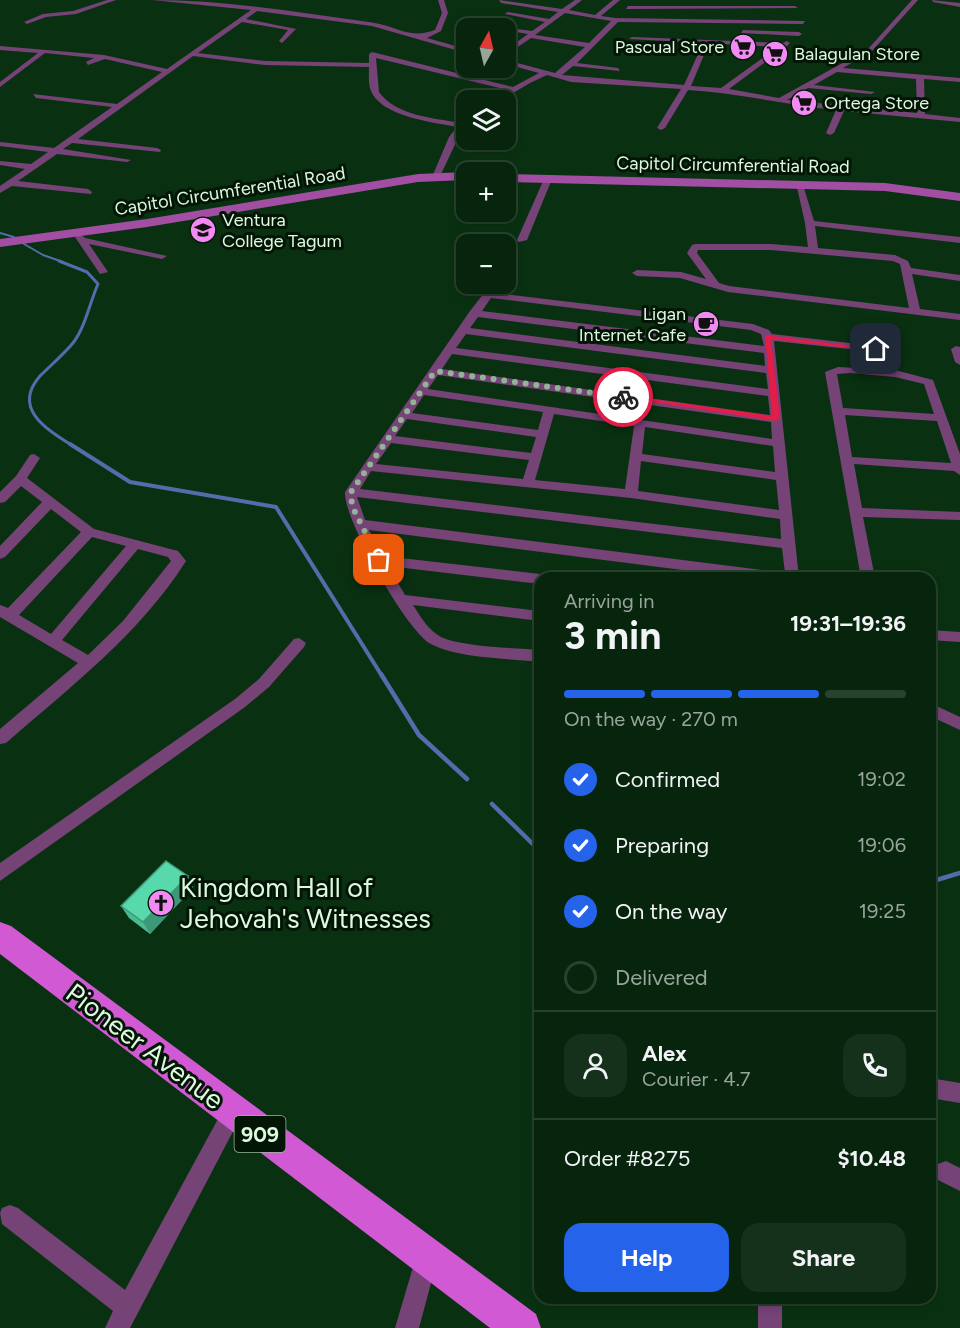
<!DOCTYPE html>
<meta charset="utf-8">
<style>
body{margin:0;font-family:Figtree,sans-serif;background:#15311b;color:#f1f3f6;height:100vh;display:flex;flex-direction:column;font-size:22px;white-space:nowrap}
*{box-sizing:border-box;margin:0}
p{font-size:20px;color:#98a59d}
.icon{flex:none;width:33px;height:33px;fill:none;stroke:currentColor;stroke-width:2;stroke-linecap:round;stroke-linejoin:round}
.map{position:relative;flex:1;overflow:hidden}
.panel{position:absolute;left:534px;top:572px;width:402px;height:732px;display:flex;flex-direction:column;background:#07250d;border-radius:18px;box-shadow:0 3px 9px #0003,0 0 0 2px #28422e}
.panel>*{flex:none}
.needle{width:39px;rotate:8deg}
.tools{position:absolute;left:456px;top:18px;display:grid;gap:12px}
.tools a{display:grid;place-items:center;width:60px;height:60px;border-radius:12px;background:#07250d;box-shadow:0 3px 9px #0003,0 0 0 2px #28422e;font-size:30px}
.pin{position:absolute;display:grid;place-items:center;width:51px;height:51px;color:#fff;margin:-26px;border-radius:12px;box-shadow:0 3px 9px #0006}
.courier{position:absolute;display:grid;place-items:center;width:60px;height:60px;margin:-30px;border:4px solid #e11d48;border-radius:50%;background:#fff;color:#222;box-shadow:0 2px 8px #0007}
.overview em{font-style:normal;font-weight:700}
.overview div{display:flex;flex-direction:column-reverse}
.overview{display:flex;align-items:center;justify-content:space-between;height:102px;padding:0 30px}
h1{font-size:39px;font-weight:700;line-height:45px}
.bar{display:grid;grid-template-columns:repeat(4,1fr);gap:9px 6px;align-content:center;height:72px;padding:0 30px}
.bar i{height:8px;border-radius:4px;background:#28422e}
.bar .active{background:#2563eb}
.bar p{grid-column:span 4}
.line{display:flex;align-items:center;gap:15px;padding:0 30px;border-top:2px solid #28422e}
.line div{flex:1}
.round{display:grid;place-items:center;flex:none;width:63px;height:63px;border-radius:18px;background:#15311b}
ol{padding:0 30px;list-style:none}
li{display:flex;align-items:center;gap:18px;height:66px}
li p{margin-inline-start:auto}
li .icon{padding:6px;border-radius:50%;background:#2563eb;color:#fff;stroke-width:4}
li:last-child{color:#98a59d}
li i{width:33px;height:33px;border:3px solid #28422e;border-radius:50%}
.button{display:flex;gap:12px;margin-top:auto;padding:12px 30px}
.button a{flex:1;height:69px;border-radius:18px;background:#2563eb;color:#fff;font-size:24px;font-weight:700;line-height:69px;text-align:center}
.button a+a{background:#15311b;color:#f1f3f6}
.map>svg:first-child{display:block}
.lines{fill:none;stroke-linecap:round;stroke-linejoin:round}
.stream-far3{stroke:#536cab;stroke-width:2}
.stream-far2{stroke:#536cab;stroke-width:3}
.stream-far1{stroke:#536cab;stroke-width:4}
.stream{stroke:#536cab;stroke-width:4.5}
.minor{fill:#764377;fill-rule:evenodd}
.tertiary{fill:#764377;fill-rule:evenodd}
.secondary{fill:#a14ea3;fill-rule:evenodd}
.trunk{fill:#d159d4;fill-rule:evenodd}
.wall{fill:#4bbb93}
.shaded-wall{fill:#3d9878}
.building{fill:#57d9ab;stroke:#3d9878;stroke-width:1.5}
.route{fill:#e11d48}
.done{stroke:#93b398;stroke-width:6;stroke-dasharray:0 10.8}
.labels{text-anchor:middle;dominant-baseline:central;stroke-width:6;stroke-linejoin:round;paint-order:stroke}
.far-poi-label{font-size:18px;fill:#def9e0;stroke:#031605;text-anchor:start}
.far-street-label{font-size:18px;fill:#def9e0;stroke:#031605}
.shield{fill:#031605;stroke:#9cb59e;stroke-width:1.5}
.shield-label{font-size:21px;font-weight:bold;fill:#def9e0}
.near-poi-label{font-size:27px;fill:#def9e0;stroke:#031605;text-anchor:start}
.near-street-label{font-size:27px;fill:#def9e0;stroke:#031605}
</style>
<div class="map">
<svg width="960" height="1328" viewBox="0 0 960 1328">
<rect width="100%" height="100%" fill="#093111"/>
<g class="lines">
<g class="stream-far3">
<polyline points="0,233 14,237"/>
<polyline points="24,244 43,255 63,262"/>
</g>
<path class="stream-far2" d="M59,261L87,272L98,284C90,302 85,328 73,343C63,355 51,365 40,376C11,409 48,430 73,446"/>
<polyline class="stream-far1" points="70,444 130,482 276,507 382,676"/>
<g class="stream">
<polyline points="381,674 419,735 467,779"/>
<polyline points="492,804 540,851"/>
<polyline points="930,882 960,873"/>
</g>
<g class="minor">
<polygon points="107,0 116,0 76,14 46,17 27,24 24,22 43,14 73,11"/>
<path d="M152,0C225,0 297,12 369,22C395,25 409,40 435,30L442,13L438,0H444L448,13L441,31L427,38L466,49V53L372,26L257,11L246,19L296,29L282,43L279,41L288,30L242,22L198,53L265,61L369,63V54L372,52L513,87L539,73L506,64V60L555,73L585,47L531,38L506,55V50L528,34L491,28L489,25L532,31L545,22L505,14L508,12L549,19L558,12L501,3L499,0L562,9L575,0H582L569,10L595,15L613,0H620L601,16L616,18L805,21L803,24L618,22L577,63L618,68L620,71L573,66L562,75L684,85L699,52L722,51L724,54L704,55L691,86L721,88L778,47L629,39L632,37L783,43L787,41L790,43L787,46L729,89L779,98L868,49L912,0H918L872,51L843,68L960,78V82L924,79L925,114L960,118V122L844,111L834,133L830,135L826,133L836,110C787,105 738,93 688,90L665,128L661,130L657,128L681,89L571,82L547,75L530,83L501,100H494L508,90L376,58L379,92C396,116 434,118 461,123L466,119C466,123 444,167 440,177L436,180L432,177L449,137L457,127C433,122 382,117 371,91C368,84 369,75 369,67L265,65L193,56L78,139L157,148L161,150L160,152L72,143L63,149L131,160L127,162L57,154L18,181L88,189L92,192L91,194L12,186L0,193V186L25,169L0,165V161L31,164L48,152L0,146V142L54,148L112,107L36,98L33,94L117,104L162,72L105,59L88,65L86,62L94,58L45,53L0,87V82L38,53L0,50V46L104,55L167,69L251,10ZM565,13L611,21L589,43L535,35ZM837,72L916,79L917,113L787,100L808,88L871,94L875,92L814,85Z"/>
<polygon points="628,6 795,6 798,8 626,9"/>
<polygon points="743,30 799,32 802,34 799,36 741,33"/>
<polygon points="548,176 552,179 527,240 519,242 517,240 544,179"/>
<path d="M796,183L803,185L814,221L960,237V243L815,226L818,248L895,255L908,261L911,268L960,275V281L912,274L920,309L960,314V320L728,292L680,278L637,276L632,273L637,270L681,272L706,279L687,253L692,245L695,244H771L808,247L805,223ZM698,250H771L893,261L900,264L909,308L729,286L719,283L697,253Z"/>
<polygon points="80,234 85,238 167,256 162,259 89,244 108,272 100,274 75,237"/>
<path d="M488,292L753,324L769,330L772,334L901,349V353L897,354L774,341L799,578H745L369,530L383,556L540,574L546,578H540V584L388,566L405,595L540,611V621L413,605C420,616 429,631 441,637C463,647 514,648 540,650V662C508,658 460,659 431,644C407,632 343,518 345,492L470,311L484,293ZM491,298L751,330L761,334L764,346L482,311ZM478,317L764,353L765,366L470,328ZM466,334L766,373L768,389L456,348ZM452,354L768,396L770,415L442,369ZM438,375L771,422L772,439L428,389ZM424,395L543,412L538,430L412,413ZM554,414L634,426L625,489L535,480ZM407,419L536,437L531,453L395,436ZM645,427L773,446L775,472L642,454ZM391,443L529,460L523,479L376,464ZM641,461L776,480L779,510L638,491ZM371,471L631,498L780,519L781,539L360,489ZM357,497L782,548L785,573L365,520Z"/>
<polygon points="956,346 960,347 960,365 955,362 951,349"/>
<path d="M838,367L895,370L933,380L960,454V475L954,471L854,464L862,508L960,512V520L863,517L875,578H861L825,372ZM850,373L895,377L924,384L934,414L843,408L837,374ZM845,415L937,421L951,463L852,457Z"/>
<path d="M34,454L40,458L27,478L94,529L178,551L186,561C140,634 70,687 6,743L0,744V729L78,663L0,617V605L8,608L81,532L51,509L5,557L0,559V546L42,502L21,486L5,502L0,503V492L16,476L30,455ZM92,537L126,546L51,634L19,615ZM138,549L168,557L171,561L123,621L88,655L62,640Z"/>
<polygon points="930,630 960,632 960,642 930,640"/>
<polygon points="299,638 306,643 304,647 269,687 245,707 0,881 0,863 235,699 259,679 294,639"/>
<polygon points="930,703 960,717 960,730 930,716"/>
<polygon points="930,1078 960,1083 960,1103 930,1098"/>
<polygon points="232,1102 239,1106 243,1113 239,1120 130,1328 105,1328 113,1311 2,1224 0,1213 2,1208 10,1205 18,1208 125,1290 225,1106"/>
<polygon points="946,1161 960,1168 960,1191 938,1180 935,1172 938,1164"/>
<polygon points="427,1246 435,1249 438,1257 419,1328 395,1328 416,1257 419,1249"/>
<rect x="758" y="1298" width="24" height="30"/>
</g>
<polygon class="tertiary" points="932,0 960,3 960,7 933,2"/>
<g class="secondary">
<polygon points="466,172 466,180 418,182 147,227 0,247 0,239 147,219 418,174"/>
<polygon points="506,174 885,183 960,193 960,201 885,191 506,182"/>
</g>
<polygon class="trunk" points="0,922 11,926 536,1314 541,1328 490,1328 0,954"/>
</g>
<polygon class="wall" points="188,876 193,888 150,934 129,918 121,906"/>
<polygon class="shaded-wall" points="188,876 193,888 150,934 143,922"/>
<polygon class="building" points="166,861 188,876 143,922 121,906"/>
<polygon class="route" points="765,335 879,349 876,351 771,339 780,418 776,421 620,397 623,395 772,416"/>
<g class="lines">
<polyline class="done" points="379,560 352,506 351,492 435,371 623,397"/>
</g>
<defs>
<g id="supermarket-disc" transform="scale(1.35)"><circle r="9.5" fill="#f28af3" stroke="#031605"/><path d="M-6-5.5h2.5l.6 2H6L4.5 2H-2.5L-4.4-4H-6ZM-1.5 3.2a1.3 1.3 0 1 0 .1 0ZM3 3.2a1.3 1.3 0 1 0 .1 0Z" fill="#111"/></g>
<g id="university-disc" transform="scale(1.35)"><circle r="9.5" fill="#f28af3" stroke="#031605"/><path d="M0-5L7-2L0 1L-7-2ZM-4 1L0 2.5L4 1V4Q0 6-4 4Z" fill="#111"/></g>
<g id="cafe-disc" transform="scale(1.35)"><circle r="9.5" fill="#f28af3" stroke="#031605"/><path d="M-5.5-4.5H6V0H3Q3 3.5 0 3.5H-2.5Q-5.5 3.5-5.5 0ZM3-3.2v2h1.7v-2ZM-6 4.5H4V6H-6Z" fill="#111"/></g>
<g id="church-disc" transform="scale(1.35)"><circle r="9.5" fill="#f28af3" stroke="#031605"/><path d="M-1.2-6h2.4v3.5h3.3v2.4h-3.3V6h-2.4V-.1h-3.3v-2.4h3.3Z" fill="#111"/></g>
</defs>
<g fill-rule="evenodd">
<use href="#supermarket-disc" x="743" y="47"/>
<use href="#supermarket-disc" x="775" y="54"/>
<use href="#supermarket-disc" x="804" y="103"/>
<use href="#university-disc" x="203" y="230"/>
<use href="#cafe-disc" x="706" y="324"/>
<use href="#church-disc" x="161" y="903"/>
</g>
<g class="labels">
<g class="far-poi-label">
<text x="724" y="47" text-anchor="end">Pascual Store</text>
<text x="794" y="54">Balagulan Store</text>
<text x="824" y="103">Ortega Store</text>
<text x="222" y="220">Ventura<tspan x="222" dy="21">College Tagum</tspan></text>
<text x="686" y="314" text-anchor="end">Ligan<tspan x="686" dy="21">Internet Cafe</tspan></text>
</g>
<g class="far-street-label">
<text transform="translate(733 165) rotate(1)">Capitol Circumferential Road</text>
<text transform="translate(230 191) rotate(-9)">Capitol Circumferential Road</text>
</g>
<rect class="shield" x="234.5" y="1116" width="51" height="36" rx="4.5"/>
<g class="shield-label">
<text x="260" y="1134">909</text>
</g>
<g class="near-poi-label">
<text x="180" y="887">Kingdom Hall of<tspan x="180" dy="31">Jehovah's Witnesses</tspan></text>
</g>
<g class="near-street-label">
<text transform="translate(145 1046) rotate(37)">Pioneer Avenue</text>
</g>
</g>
</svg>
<div class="tools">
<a><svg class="needle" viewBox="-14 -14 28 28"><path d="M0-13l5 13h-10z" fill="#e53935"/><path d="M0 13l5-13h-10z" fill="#98a59d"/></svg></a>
<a><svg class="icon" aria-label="layers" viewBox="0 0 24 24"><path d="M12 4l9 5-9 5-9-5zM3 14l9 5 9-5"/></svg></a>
<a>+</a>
<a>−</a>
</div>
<div class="pin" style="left:379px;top:560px;background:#ea580c"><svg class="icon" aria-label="bag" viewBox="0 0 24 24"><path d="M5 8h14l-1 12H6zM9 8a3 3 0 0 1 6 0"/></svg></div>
<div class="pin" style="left:876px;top:349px;background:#1f2937"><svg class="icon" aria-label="home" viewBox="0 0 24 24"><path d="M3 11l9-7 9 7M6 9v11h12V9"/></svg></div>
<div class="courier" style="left:623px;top:397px"><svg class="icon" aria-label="bike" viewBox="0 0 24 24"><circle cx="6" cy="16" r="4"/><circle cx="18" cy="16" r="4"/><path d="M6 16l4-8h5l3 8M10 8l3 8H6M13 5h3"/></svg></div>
<section class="panel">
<div class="overview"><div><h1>3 min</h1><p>Arriving in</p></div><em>19:31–19:36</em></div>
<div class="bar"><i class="active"></i><i class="active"></i><i class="active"></i><i></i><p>On the way · 270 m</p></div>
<ol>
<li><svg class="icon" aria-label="check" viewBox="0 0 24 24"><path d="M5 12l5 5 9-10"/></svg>Confirmed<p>19:02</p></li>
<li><svg class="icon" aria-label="check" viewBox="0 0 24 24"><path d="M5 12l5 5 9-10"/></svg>Preparing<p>19:06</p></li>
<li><svg class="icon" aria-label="check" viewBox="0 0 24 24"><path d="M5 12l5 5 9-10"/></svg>On the way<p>19:25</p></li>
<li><i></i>Delivered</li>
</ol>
<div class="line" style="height:108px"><a class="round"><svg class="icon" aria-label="person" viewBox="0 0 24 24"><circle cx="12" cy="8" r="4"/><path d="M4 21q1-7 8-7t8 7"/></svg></a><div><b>Alex</b><p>Courier · 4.7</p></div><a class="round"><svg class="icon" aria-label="phone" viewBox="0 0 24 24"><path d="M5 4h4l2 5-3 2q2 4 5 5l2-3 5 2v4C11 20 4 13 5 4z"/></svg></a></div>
<div class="line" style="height:78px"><div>Order #8275</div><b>$10.48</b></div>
<div class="button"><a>Help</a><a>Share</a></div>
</section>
</div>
